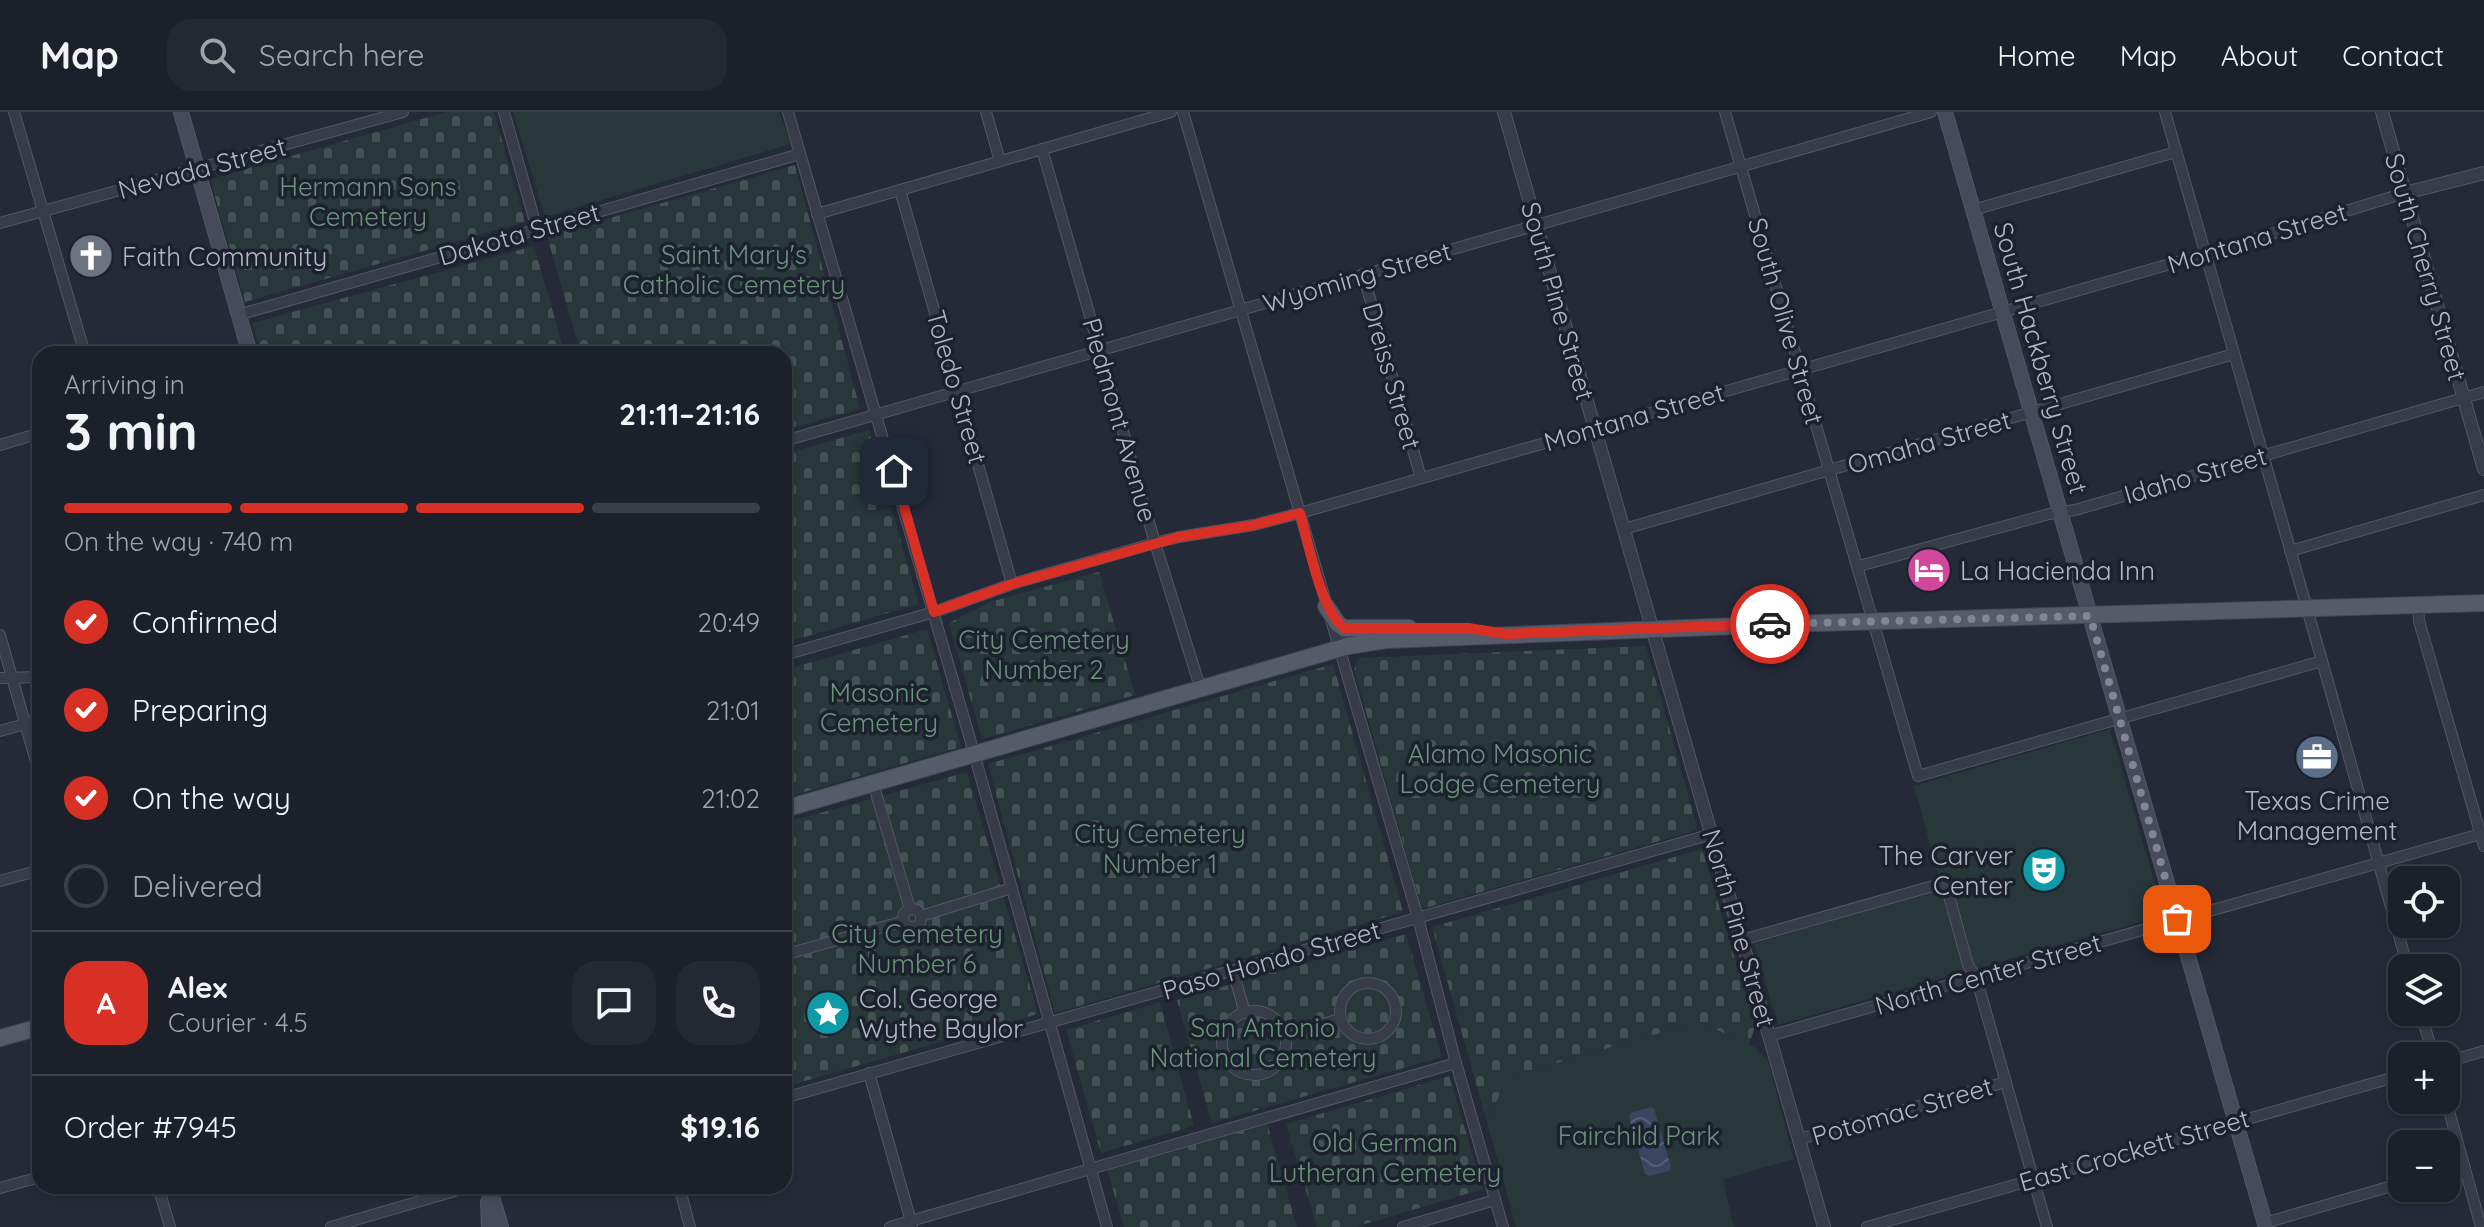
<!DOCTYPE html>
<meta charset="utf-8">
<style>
body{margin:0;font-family:Quicksand,sans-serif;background:#242832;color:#f1f3f6;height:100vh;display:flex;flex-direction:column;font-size:30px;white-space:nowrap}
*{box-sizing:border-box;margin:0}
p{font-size:26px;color:#a0a3a8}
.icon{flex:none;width:44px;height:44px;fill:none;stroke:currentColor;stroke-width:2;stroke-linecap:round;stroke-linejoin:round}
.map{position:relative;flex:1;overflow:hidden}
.drawer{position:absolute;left:32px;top:234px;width:760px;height:848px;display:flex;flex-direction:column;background:#1b202a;border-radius:24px;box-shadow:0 2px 6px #0004,0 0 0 2px #393e47}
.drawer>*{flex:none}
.controls{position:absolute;left:2388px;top:754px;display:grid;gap:16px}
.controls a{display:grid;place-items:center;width:72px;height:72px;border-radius:16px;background:#1b202a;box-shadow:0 2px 6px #0004,0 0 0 2px #393e47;font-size:40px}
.pin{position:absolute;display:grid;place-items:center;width:68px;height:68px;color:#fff;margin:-34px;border-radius:16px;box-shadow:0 4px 12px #0006}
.courier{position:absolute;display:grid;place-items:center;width:80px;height:80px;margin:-40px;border:6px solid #d93025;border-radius:50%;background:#fff;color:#222;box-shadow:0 2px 10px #0007}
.summary em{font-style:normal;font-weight:700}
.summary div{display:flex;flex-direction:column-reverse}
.summary{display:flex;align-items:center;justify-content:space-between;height:136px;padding:0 32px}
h1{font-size:52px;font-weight:700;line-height:60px}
.bar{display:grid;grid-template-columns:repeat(4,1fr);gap:12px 8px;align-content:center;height:96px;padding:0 32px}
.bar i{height:10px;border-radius:6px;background:#393e47}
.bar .on{background:#d93025}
.bar p{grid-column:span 4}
.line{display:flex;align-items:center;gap:20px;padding:0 32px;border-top:2px solid #393e47}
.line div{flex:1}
.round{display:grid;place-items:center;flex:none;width:84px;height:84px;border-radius:24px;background:#242832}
ol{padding:0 32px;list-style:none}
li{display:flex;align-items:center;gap:24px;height:88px}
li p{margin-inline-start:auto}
li .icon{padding:8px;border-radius:50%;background:#d93025;color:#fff;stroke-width:4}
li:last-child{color:#a0a3a8}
li i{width:44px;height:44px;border:4px solid #393e47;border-radius:50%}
header{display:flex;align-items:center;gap:48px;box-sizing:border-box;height:112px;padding:0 40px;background:#1b202a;border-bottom:2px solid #393e47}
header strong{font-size:38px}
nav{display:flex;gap:44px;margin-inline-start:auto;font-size:28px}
.search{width:560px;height:72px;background:#242832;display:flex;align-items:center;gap:20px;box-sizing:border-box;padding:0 28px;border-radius:24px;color:#a0a3a8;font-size:30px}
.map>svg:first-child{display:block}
.cemetery{fill:url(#cemetery-stones)}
.park{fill:#27373a}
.water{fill:url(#water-waves)}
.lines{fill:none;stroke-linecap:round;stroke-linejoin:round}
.minor-casing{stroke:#525763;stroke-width:12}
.tertiary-casing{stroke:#525763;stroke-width:14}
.secondary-casing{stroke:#525763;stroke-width:16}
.primary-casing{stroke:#404652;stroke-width:18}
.minor{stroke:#373c49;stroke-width:10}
.tertiary{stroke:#373c49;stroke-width:12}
.secondary{stroke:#454b5b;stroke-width:14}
.primary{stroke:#555b69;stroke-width:16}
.done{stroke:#808694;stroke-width:8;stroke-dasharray:0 14.4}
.route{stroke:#d93025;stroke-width:10}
.labels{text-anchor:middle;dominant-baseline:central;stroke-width:7;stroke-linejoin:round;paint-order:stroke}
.street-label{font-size:26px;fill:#b2b7c5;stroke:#1c222d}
.park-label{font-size:26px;fill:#6b9379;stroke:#1c222d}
.poi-label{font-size:26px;fill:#b2b7c5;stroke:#1c222d;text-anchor:start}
</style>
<header>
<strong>Map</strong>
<div class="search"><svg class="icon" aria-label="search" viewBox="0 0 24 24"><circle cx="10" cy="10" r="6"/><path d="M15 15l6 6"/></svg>Search here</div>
<nav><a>Home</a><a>Map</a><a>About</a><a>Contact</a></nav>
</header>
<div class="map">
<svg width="2484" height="1115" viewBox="0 0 2484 1115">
<defs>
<pattern id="cemetery-stones" width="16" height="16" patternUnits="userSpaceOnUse" patternTransform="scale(2)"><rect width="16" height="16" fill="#27373a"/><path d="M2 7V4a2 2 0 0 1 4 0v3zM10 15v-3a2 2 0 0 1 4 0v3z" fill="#445255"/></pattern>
<pattern id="water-waves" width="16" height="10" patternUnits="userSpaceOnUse" patternTransform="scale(2)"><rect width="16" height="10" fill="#3a4660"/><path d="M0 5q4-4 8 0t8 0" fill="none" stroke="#545e75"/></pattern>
</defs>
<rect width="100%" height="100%" fill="#242a38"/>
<g class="cemetery">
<polygon points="447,0 494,0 525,110 245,190 210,67"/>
<polygon points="795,53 860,297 784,318 784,242 581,242 547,124"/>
<polygon points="534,134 565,242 261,242 252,211"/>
<polygon points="869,318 919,492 784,531 784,342"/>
<polygon points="1099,460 1135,583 982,627 949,511 990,490"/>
<polygon points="927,517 961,635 784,686 784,558"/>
<polygon points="1646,534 1698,718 1422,797 1354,558 1359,546"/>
<polygon points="1333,552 1403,800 1055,901 988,652"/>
<polygon points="967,660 1038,902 784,975 784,711"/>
<polygon points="1702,737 1755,914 1749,933 1699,910 1508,965 1487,1010 1432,815"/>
<polygon points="1406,822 1442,945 1212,1011 1177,888"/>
<polygon points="1160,890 1194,1014 1101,1041 1066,918"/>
<polygon points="1449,964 1483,1077 1355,1115 1317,1115 1286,1012"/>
<polygon points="1267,1011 1297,1115 1124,1115 1107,1057"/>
</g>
<g class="park">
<polygon points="513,0 779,0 791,32 545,105"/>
<polygon points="2110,617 2164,803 1778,913 1754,832 1942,776 1914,674"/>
<polygon points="1699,910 1756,936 1768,949 1794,1047 1723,1067 1734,1115 1516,1115 1487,1010 1508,965"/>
</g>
<polygon class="water" points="1650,995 1654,997 1671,1055 1669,1059 1650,1064 1645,1062 1629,1005 1631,1001"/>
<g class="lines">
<g class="minor-casing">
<g id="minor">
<polyline points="14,0 85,242"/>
<polyline points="504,0 537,117"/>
<polyline points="788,0 970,627 1107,1115"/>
<polyline points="986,0 1000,49"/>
<polyline points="1183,0 1418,806 1456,951 1503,1115"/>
<polyline points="1725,0 1918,664 2322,549"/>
<polyline points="2165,0 2330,577 2408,856"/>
<polyline points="1042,37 1155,431 1201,578"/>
<polyline points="900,78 1012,472"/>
<polyline points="1973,98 2176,40"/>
<polyline points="817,102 1171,0"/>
<polyline points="0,111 403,0"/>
<polyline points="1363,162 1421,366"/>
<polyline points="238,203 800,42"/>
<polyline points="784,329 1931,0"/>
<polyline points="0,333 40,321"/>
<polyline points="1624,417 2234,242"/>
<polyline points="2290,439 2484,383"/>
<polyline points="1859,454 2049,402 2075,398 2484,280"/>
<polyline points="2418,493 2419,509 2484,734"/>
<polyline points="0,523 40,664"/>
<polyline points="784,543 934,500 1012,472 1155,431 1179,425 1254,413 1300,401 2205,142 2405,81"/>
<polyline points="0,566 40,565"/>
<polyline points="0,619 40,608"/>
<polyline points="873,671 910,797"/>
<polyline points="0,769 40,758"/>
<circle cx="912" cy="806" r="9"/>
<polyline points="921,804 1012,776"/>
<polyline points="1742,828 1933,774 1937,774 1948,780 1968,853 1976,865 2047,1115"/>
<polyline points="784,843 904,809"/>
<polyline points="1233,859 1245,901"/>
<circle cx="1368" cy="899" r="28"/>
<circle cx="1254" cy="931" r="32"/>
<polyline points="2420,900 2434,944"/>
<polyline points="1285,923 1340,907"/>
<polyline points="1769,924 2484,721"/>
<polyline points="2446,950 2484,939"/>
<polyline points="869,961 912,1113"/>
<polyline points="784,986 1712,722"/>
<polyline points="2446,988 2481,1115"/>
<polyline points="1799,1027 2006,970"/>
<polyline points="2446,1058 2464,1053"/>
<polyline points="158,1074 170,1115"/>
<polyline points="679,1074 690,1115"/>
<polyline points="0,1076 40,1065"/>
<polyline points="2265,1111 2402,1071"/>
<polyline points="331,1115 472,1074"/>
<polyline points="890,1115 1456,951"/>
<polyline points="1403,1115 1495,1088"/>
<polyline points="1867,1115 2402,963"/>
</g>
</g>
<g class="tertiary-casing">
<g id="tertiary">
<polyline points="1504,0 1824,1115"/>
<polyline points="2382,0 2484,357"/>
<polyline points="2405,81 2484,61"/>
</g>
</g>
<g class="secondary-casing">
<g id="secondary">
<polyline points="181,0 250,242"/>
<polyline points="1945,0 2266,1115"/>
<polyline points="489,1074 501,1115"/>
<polyline points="488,1090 489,1115"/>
</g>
</g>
<g class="primary-casing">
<g id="primary">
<polyline points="1326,494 1338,512 1344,516 1409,516"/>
<polyline points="784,697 1348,534 1386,528 1785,512 2484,491"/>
<polyline points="0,926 40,915"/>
</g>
</g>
<use href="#minor" class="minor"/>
<use href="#tertiary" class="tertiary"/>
<use href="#secondary" class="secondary"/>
<use href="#primary" class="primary"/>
</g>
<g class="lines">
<polyline class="done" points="1770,512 2090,504 2177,807"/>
<path class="route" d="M894,359L934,500L1012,472L1179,425L1254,413L1300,401C1308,430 1321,499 1344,516H1468L1506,522L1770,512"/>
</g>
<defs>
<g id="church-disc" transform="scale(2.3)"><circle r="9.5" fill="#6b7280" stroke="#1c222d"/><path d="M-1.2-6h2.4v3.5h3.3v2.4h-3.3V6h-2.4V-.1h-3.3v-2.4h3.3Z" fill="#fff"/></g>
<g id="hotel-disc" transform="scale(2.3)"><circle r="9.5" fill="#d1479c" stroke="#1c222d"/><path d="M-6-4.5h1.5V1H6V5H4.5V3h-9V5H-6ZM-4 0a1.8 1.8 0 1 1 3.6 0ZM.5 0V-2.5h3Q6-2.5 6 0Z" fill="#fff"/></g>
<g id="office-disc" transform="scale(2.3)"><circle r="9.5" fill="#5c6f8a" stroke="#1c222d"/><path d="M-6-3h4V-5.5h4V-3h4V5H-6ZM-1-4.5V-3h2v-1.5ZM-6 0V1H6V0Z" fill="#fff"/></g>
<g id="theatre-disc" transform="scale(2.3)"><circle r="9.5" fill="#0f9aa8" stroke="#1c222d"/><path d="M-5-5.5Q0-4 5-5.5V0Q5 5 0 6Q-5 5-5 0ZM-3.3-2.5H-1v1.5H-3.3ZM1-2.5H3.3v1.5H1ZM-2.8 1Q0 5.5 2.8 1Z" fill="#fff"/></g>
<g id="sight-disc" transform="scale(2.3)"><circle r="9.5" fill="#0f9aa8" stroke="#1c222d"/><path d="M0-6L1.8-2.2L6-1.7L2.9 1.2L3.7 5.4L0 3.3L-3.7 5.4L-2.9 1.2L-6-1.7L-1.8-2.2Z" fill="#fff"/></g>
</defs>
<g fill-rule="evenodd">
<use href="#church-disc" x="91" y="144"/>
<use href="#hotel-disc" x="1929" y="458"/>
<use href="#office-disc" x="2317" y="645"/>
<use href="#theatre-disc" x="2044" y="758"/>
<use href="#sight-disc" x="828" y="901"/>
</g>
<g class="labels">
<g class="street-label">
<text transform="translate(202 56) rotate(-15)">Nevada Street</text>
<text transform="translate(519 122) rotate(-16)">Dakota Street</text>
<text transform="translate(2257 126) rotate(-17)">Montana Street</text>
<text transform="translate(2426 155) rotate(74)">South Cherry Street</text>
<text transform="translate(1357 165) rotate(-16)">Wyoming Street</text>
<text transform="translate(1558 189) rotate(74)">South Pine Street</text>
<text transform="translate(1786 209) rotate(74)">South Olive Street</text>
<text transform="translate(2041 246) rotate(74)">South Hackberry Street</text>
<text transform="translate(1392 264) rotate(74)">Dreiss Street</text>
<text transform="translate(957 275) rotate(74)">Toledo Street</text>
<text transform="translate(1634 305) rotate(-16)">Montana Street</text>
<text transform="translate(1120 308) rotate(74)">Piedmont Avenue</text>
<text transform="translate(1929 330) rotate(-16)">Omaha Street</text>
<text transform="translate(2195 363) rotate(-16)">Idaho Street</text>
<text transform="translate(1739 816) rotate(74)">North Pine Street</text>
<text transform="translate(1271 848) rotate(-16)">Paso Hondo Street</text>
<text transform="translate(1988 862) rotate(-16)">North Center Street</text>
<text transform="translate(1902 999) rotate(-16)">Potomac Street</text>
<text transform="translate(2134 1038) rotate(-16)">East Crockett Street</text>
</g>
<g class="park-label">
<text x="368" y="74">Hermann Sons<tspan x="368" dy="30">Cemetery</tspan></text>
<text x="734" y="142">Saint Mary's<tspan x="734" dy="30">Catholic Cemetery</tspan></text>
<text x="1044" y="527">City Cemetery<tspan x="1044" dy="30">Number 2</tspan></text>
<text x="879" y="580">Masonic<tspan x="879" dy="30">Cemetery</tspan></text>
<text x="1500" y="641">Alamo Masonic<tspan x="1500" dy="30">Lodge Cemetery</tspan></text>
<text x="1160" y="721">City Cemetery<tspan x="1160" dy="30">Number 1</tspan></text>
<text x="917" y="821">City Cemetery<tspan x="917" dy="30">Number 6</tspan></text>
<text x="1263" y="915">San Antonio<tspan x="1263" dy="30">National Cemetery</tspan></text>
<text x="1639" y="1023">Fairchild Park</text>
<text x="1385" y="1030">Old German<tspan x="1385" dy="30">Lutheran Cemetery</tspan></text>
</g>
<g class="poi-label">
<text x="122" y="144">Faith Community</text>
<text x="1960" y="458">La Hacienda Inn</text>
<text x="2317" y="688" text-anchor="middle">Texas Crime<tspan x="2317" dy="30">Management</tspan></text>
<text x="2013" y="743" text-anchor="end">The Carver<tspan x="2013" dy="30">Center</tspan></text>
<text x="859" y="886">Col. George<tspan x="859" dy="30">Wythe Baylor</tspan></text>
</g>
</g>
</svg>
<div class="controls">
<a><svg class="icon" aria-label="locate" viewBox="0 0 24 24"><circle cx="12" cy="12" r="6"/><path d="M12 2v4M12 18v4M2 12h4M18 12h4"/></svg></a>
<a><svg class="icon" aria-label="layers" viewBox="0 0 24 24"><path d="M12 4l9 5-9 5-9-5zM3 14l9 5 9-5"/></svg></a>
<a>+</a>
<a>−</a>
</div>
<div class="pin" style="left:2177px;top:807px;background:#ea580c"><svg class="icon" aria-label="bag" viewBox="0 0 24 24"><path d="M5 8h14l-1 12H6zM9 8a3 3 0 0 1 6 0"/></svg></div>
<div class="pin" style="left:894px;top:359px;background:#1f2937"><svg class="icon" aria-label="home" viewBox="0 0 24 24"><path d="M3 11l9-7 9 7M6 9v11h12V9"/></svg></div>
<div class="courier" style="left:1770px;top:512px"><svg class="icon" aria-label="car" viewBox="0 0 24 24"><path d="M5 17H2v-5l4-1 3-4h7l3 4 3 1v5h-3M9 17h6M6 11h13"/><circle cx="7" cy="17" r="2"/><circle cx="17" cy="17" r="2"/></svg></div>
<section class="drawer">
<div class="summary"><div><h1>3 min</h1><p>Arriving in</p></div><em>21:11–21:16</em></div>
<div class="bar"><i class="on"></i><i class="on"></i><i class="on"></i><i></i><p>On the way · 740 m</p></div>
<ol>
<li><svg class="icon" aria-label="check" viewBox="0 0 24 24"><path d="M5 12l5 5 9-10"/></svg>Confirmed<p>20:49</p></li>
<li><svg class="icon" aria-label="check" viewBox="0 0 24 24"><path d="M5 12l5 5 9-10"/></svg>Preparing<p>21:01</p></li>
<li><svg class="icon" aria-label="check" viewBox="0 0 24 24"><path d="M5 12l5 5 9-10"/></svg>On the way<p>21:02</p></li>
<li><i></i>Delivered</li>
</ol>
<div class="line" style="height:144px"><b class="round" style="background:#d93025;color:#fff">A</b><div><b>Alex</b><p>Courier · 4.5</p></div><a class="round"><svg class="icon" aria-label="chat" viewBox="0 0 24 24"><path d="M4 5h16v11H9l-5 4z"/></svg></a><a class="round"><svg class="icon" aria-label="phone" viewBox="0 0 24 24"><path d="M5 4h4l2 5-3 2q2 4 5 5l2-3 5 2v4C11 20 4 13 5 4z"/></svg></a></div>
<div class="line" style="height:104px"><div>Order #7945</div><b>$19.16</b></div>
</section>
</div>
